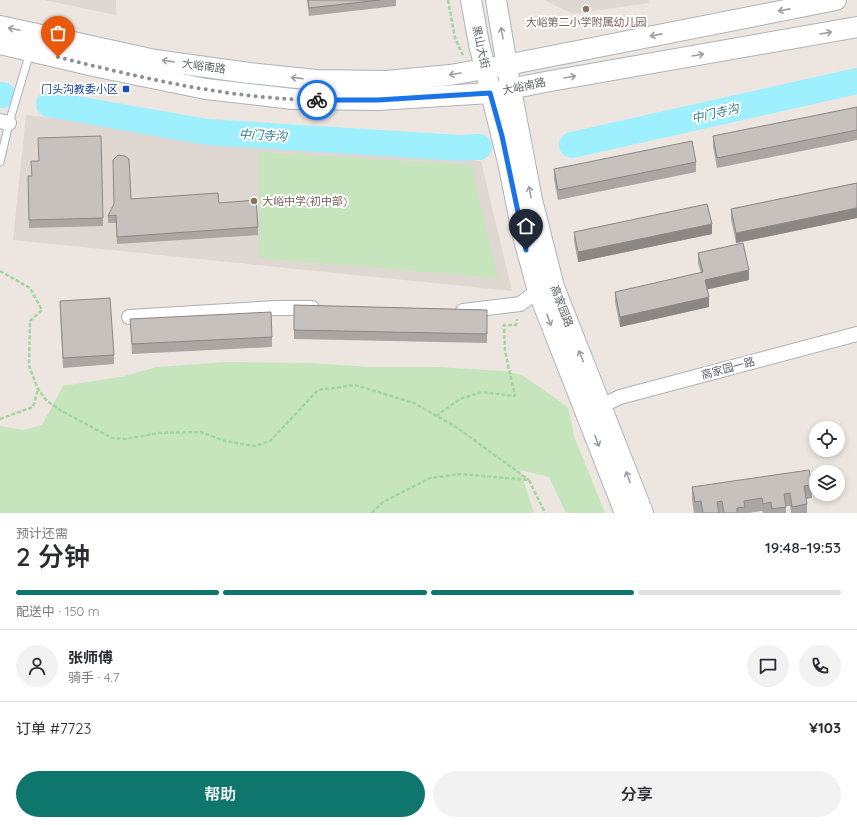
<!DOCTYPE html>
<html lang="zh">
<meta charset="utf-8">
<style>
body{margin:0;font-family:Quicksand,"Noto Sans SC",sans-serif;background:#f2f2f3;color:#2b2b33;height:100vh;display:flex;flex-direction:column;font-size:15px;white-space:nowrap}
*{box-sizing:border-box;margin:0}
p{font-size:13px;color:#7c7c81}
.icon{flex:none;width:22px;height:22px;fill:none;stroke:currentColor;stroke-width:2;stroke-linecap:round;stroke-linejoin:round}
.map{position:relative;height:513px;overflow:hidden}
.drawer{display:flex;flex-direction:column;background:#fff;flex:1}
.drawer>*{flex:none}
.tools{position:absolute;left:809px;top:421px;display:grid;gap:8px}
.tools a{display:grid;place-items:center;width:36px;height:36px;border-radius:50%;background:#fff;box-shadow:0 2px 6px #0003;font-size:20px}
.pin{position:absolute;display:grid;place-items:center;width:34px;height:34px;color:#fff;margin:-41px -17px;border-radius:50% 50% 50% 0;rotate:-45deg;box-shadow:0 0 4px #0007}
.pin .icon{rotate:45deg}
.courier{position:absolute;display:grid;place-items:center;width:40px;height:40px;margin:-20px;border:3px solid #1a73e8;border-radius:50%;background:#fff;color:#222;box-shadow:0 1px 5px #0007}
.overview em{font-style:normal;font-weight:600}
.overview div{display:flex;flex-direction:column-reverse}
.overview{display:flex;align-items:center;justify-content:space-between;height:68px;padding:0 16px}
h1{font-size:26px;font-weight:600;line-height:30px}
.bar{display:grid;grid-template-columns:repeat(4,1fr);gap:6px 4px;align-content:center;height:48px;padding:0 16px}
.bar i{height:5px;border-radius:3px;background:#e1e1e2}
.bar .on{background:#0f766e}
.bar p{grid-column:span 4}
.line{display:flex;align-items:center;gap:10px;padding:0 16px;border-top:1px solid #e1e1e2}
.line div{flex:1}
.round{display:grid;place-items:center;flex:none;width:42px;height:42px;border-radius:21px;background:#f2f2f3}
.cta{display:flex;gap:8px;margin-top:auto;padding:8px 16px}
.cta a{flex:1;height:46px;border-radius:24px;background:#0f766e;color:#fff;font-size:16px;font-weight:600;line-height:46px;text-align:center}
.cta a+a{background:#f2f2f3;color:#2b2b33}
.map>svg:first-child{display:block}
.education{fill:#dfd7d1}
.green{fill:#c7e5bc}
.lines{fill:none;stroke-linecap:round;stroke-linejoin:round}
.river{stroke:#9ef0ff;stroke-width:26}
.service-casing{stroke:#acb1b4;stroke-width:9}
.minor-casing{stroke:#acb1b4;stroke-width:16}
.secondary-casing{stroke:#adb3b7;stroke-width:22}
.path{stroke:#a0d79e;stroke-width:2.5;stroke-dasharray:4 2;stroke-linecap:butt}
.service{stroke:#fff;stroke-width:7}
.minor{stroke:#fff;stroke-width:14}
.secondary{stroke:#fff;stroke-width:20}
.wall{fill:#aba6a3}
.shaded-wall{fill:#8b8784}
.building{fill:#c7c1bd;stroke:#8b8784}
.oneway{stroke:#9b9fa1}
.done{stroke:#8d8e8e;stroke-width:4;stroke-dasharray:0 7.2}
.route{stroke:#1a73e8;stroke-width:5}
.education-dot{fill:#8d6e63;stroke:#fff;stroke-width:1.5}
.transit-dot{fill:#1a4fb4;stroke:#fff;stroke-width:1.5}
.labels{text-anchor:middle;dominant-baseline:central;stroke-width:4;stroke-linejoin:round;paint-order:stroke}
.education-label{font-size:11px;fill:#785e54;stroke:#fff}
.street-label{font-size:11px;fill:#595f62;stroke:#fff}
.transit-label{font-size:11px;fill:#164399;stroke:#fff;text-anchor:end}
.water-label{font-size:12px;font-style:italic;fill:#30798e;stroke:#fff}
</style>
<div class="map">
<svg width="857" height="513" viewBox="0 0 857 513">
<rect width="100%" height="100%" fill="#ede6e0"/>
<g class="education">
<polygon points="44,0 116,0 116,15"/>
<polygon points="544,0 648,0 649,3 573,14"/>
<polygon points="26,115 481,161 512,291 13,240"/>
</g>
<g class="green">
<polygon points="259,152 471,165 498,278 259,258"/>
<polygon points="227,362 310,363 369,367 438,367 504,371 522,375 568,407 574,436 605,513 566,513 549,477 520,470 534,513 0,513 0,426 24,430 42,425 63,386 125,376 156,367"/>
</g>
<g class="lines">
<g class="river">
<polyline points="0,95 3,95"/>
<polyline points="49,104 207,132 460,148 479,147"/>
<polyline points="572,145 857,81"/>
</g>
<g class="service-casing">
<polyline id="service" points="0,162 9,123 30,52"/>
</g>
<g class="minor-casing">
<g id="minor">
<polyline points="0,121 9,123"/>
<polyline points="463,311 520,304 538,291"/>
<polyline points="129,317 276,308 312,308"/>
<polyline points="601,406 620,397 857,334"/>
</g>
</g>
<g class="secondary-casing">
<g id="secondary">
<polyline points="471,0 479,44 508,162 523,236 538,291 625,513"/>
<polyline points="496,0 511,90 532,200 554,287 643,513"/>
<polyline points="0,26 155,60 249,73 316,80 386,81 450,75 507,65 836,0"/>
<polyline points="0,44 98,67 206,89 293,99 378,100 490,93 545,82 857,27"/>
</g>
</g>
<g class="path">
<polyline points="448,0 455,38 463,55"/>
<polyline points="0,271 30,288 42,310 30,321 29,366 38,389 47,401 60,410 112,438 126,439 159,433 201,432 225,441 255,446 270,441 318,390 355,385 414,403 456,427 529,480"/>
<polyline points="436,416 460,399 482,392 515,396 505,351 504,325 516,325 517,319"/>
<polyline points="0,419 33,407 38,389"/>
<polyline points="372,513 383,502 430,478 460,474 529,480 545,513"/>
</g>
<use href="#service" class="service"/>
<use href="#minor" class="minor"/>
<use href="#secondary" class="secondary"/>
</g>
<g class="wall">
<polygon points="307,0 396,0 396,6 309,16"/>
<polygon points="857,107 857,140 717,168 713,146 713,136"/>
<polygon points="696,162 696,172 558,200 554,179 554,169"/>
<polygon points="28,176 32,176 103,218 103,226 29,228"/>
<polygon points="857,183 857,218 736,243 731,219 731,209"/>
<polygon points="131,199 219,203 258,227 258,235 117,244 116,223 108,223 108,216"/>
<polygon points="574,232 712,234 578,262 574,241"/>
<polygon points="698,253 749,280 707,289 709,307 620,327 615,302 615,292 701,273 698,263"/>
<polygon points="60,301 114,355 114,364 63,368 60,311"/>
<polygon points="294,305 487,310 487,343 294,339"/>
<polygon points="130,319 272,337 272,347 132,354"/>
<polygon points="812,485 812,498 806,499 807,504 807,513 791,513 790,506 786,506 786,513 763,513 762,511 748,513 694,513 692,500 692,487"/>
</g>
<g class="shaded-wall">
<polygon points="857,208 857,218 736,243 736,233"/>
<polygon points="712,224 712,234 578,262 578,252"/>
<polygon points="749,270 749,280 705,290 705,280"/>
<polygon points="709,297 709,307 620,327 620,317"/>
</g>
<g class="building">
<polygon points="308,0 380,0 309,8"/>
<polygon points="857,107 857,130 717,158 713,136"/>
<polygon points="101,136 103,218 29,220 28,176 32,176 31,161 39,161 38,138"/>
<polygon points="692,141 696,162 558,190 554,169"/>
<polygon points="118,155 125,156 129,159 131,199 218,193 219,203 256,200 258,227 117,237 116,215 108,216 114,204 113,160"/>
<polygon points="857,183 857,208 736,233 731,209"/>
<polygon points="707,204 712,224 578,252 574,232"/>
<polygon points="743,243 749,270 705,280 709,297 620,317 615,292 703,272 698,253"/>
<polygon points="110,298 114,355 63,358 60,301"/>
<polygon points="294,305 487,310 487,334 294,330"/>
<polygon points="271,312 272,337 132,344 130,319"/>
<polygon points="809,470 812,485 804,486 807,504 792,507 790,493 784,494 786,507 772,509 771,502 763,504 762,498 744,501 745,507 737,508 737,513 724,513 722,501 717,502 719,513 703,513 701,501 695,502 692,487"/>
</g>
<defs><path id="oneway-shaft" d="M-6 0H5M1.5-3L5.5 0L1.5 3" fill="none" stroke-width="1.6" stroke-linecap="round" stroke-linejoin="round"/></defs>
<g class="oneway">
<use href="#oneway-shaft" transform="translate(784 10) rotate(169)"/>
<use href="#oneway-shaft" transform="translate(14 29) rotate(-168)"/>
<use href="#oneway-shaft" transform="translate(502 33) rotate(-100)"/>
<use href="#oneway-shaft" transform="translate(826 33) rotate(-10)"/>
<use href="#oneway-shaft" transform="translate(656 35) rotate(169)"/>
<use href="#oneway-shaft" transform="translate(698 55) rotate(-10)"/>
<use href="#oneway-shaft" transform="translate(168 61) rotate(-172)"/>
<use href="#oneway-shaft" transform="translate(455 74) rotate(171)"/>
<use href="#oneway-shaft" transform="translate(570 77) rotate(-10)"/>
<use href="#oneway-shaft" transform="translate(297 78) rotate(-174)"/>
<use href="#oneway-shaft" transform="translate(530 192) rotate(-100)"/>
<use href="#oneway-shaft" transform="translate(549 320) rotate(70)"/>
<use href="#oneway-shaft" transform="translate(581 356) rotate(-112)"/>
<use href="#oneway-shaft" transform="translate(597 441) rotate(69)"/>
<use href="#oneway-shaft" transform="translate(628 477) rotate(-111)"/>
</g>
<g class="lines">
<path class="done" d="M58,57C141,78 231,99 317,100"/>
<polyline class="route" points="317,100 378,100 490,93 502,136 526,250"/>
</g>
<g class="education-dot">
<circle cx="586" cy="9" r="4"/>
<circle cx="254" cy="201" r="4"/>
</g>
<rect class="transit-dot" x="122" y="85" width="8" height="8" rx="2"/>
<g class="labels">
<g class="education-label">
<text x="586" y="22">大峪第二小学附属幼儿园</text>
<text x="262" y="201" text-anchor="start">大峪中学(初中部)</text>
</g>
<g class="street-label">
<text transform="translate(481 47) rotate(77)">黑山大街</text>
<text transform="translate(204 66) rotate(8)">大峪南路</text>
<text transform="translate(524 86) rotate(-12)">大峪南路</text>
<text transform="translate(562 306) rotate(69)">高家园路</text>
<text transform="translate(728 368) rotate(-15)">高家园一路</text>
</g>
<g class="transit-label">
<text x="118" y="89">门头沟教委小区</text>
</g>
<g class="water-label">
<text transform="translate(715 113) rotate(-13)">中门寺沟</text>
<text transform="translate(263 135) rotate(3)">中门寺沟</text>
</g>
</g>
</svg>
<div class="tools">
<a><svg class="icon" aria-label="locate" viewBox="0 0 24 24"><circle cx="12" cy="12" r="6"/><path d="M12 2v4M12 18v4M2 12h4M18 12h4"/></svg></a>
<a><svg class="icon" aria-label="layers" viewBox="0 0 24 24"><path d="M12 4l9 5-9 5-9-5zM3 14l9 5 9-5"/></svg></a>
</div>
<div class="pin" style="left:58px;top:57px;background:#ea580c"><svg class="icon" aria-label="bag" viewBox="0 0 24 24"><path d="M5 8h14l-1 12H6zM9 8a3 3 0 0 1 6 0"/></svg></div>
<div class="pin" style="left:526px;top:250px;background:#1f2937"><svg class="icon" aria-label="home" viewBox="0 0 24 24"><path d="M3 11l9-7 9 7M6 9v11h12V9"/></svg></div>
<div class="courier" style="left:317px;top:100px"><svg class="icon" aria-label="bike" viewBox="0 0 24 24"><circle cx="6" cy="16" r="4"/><circle cx="18" cy="16" r="4"/><path d="M6 16l4-8h5l3 8M10 8l3 8H6M13 5h3"/></svg></div>
</div>
<section class="drawer">
<div class="overview"><div><h1>2 分钟</h1><p>预计还需</p></div><em>19:48–19:53</em></div>
<div class="bar"><i class="on"></i><i class="on"></i><i class="on"></i><i></i><p>配送中 · 150 m</p></div>
<div class="line" style="height:72px"><a class="round"><svg class="icon" aria-label="person" viewBox="0 0 24 24"><circle cx="12" cy="8" r="4"/><path d="M4 21q1-7 8-7t8 7"/></svg></a><div><b>张师傅</b><p>骑手 · 4.7</p></div><a class="round"><svg class="icon" aria-label="chat" viewBox="0 0 24 24"><path d="M4 5h16v11H9l-5 4z"/></svg></a><a class="round"><svg class="icon" aria-label="phone" viewBox="0 0 24 24"><path d="M5 4h4l2 5-3 2q2 4 5 5l2-3 5 2v4C11 20 4 13 5 4z"/></svg></a></div>
<div class="line" style="height:52px"><div>订单 #7723</div><b>¥103</b></div>
<div class="cta"><a>帮助</a><a>分享</a></div>
</section>
